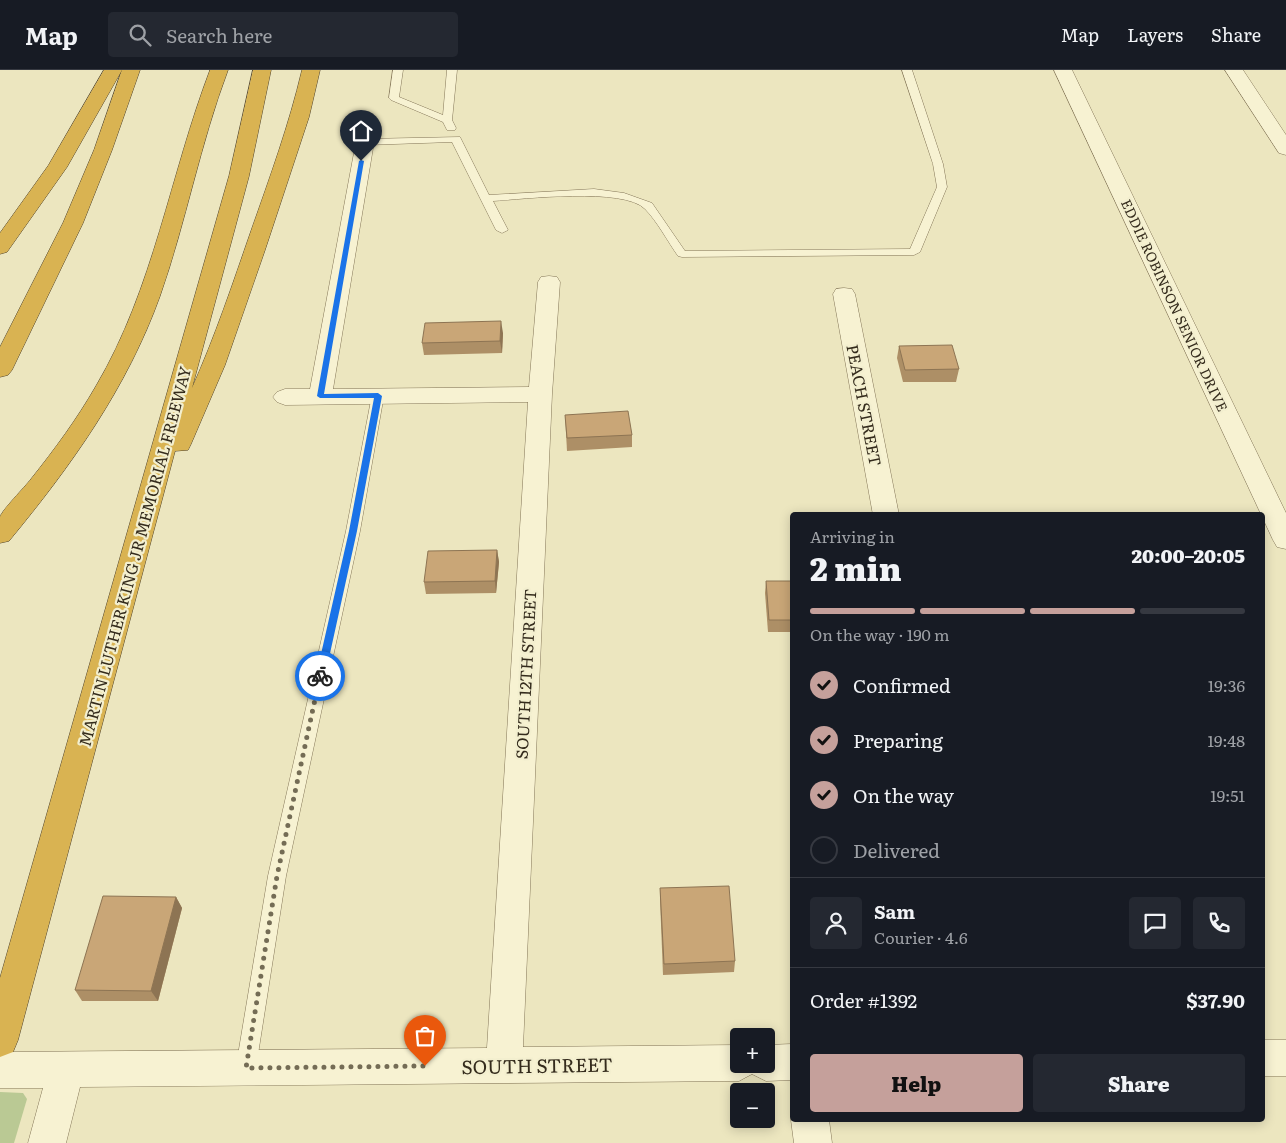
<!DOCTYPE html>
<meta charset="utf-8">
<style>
body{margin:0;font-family:Literata,serif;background:#242831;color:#f1f3f6;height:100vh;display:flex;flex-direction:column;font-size:19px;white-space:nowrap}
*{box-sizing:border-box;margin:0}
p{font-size:16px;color:#9ea1a6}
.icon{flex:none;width:28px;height:28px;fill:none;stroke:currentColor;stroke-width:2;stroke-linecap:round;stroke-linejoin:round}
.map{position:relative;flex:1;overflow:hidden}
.panel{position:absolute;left:790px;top:442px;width:475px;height:610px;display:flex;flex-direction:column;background:#171b24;border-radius:5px;box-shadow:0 2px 12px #0003}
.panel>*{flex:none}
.buttons{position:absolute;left:730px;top:958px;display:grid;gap:10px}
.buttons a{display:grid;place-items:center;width:45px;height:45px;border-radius:5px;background:#171b24;box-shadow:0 2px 12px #0003;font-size:25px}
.pin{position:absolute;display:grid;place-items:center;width:42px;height:42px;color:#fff;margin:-51px -21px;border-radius:50% 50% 50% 0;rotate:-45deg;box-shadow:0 0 5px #0007}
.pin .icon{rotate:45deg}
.courier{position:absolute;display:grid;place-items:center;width:50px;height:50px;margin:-25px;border:4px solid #1a73e8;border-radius:50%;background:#fff;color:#222;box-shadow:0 1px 6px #0007}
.headline em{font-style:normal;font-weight:800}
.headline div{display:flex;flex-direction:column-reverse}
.headline{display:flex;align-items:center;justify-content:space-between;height:85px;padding:0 20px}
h1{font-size:32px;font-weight:800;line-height:38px}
.bar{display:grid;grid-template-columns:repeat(4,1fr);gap:8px 5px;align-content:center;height:60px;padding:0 20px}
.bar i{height:6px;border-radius:4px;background:#363941}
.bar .active{background:#c5a09b}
.bar p{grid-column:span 4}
.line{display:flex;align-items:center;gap:12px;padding:0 20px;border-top:1px solid #363941}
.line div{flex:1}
.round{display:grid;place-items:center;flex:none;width:52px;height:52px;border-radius:5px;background:#242831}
ol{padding:0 20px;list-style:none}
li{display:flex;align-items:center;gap:15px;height:55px}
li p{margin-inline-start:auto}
li .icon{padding:5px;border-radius:50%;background:#c5a09b;color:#111;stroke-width:4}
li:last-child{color:#9ea1a6}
li i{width:28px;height:28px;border:2px solid #363941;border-radius:50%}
.action{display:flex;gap:10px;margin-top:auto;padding:10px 20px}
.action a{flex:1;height:58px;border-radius:5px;background:#c5a09b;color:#111;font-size:20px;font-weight:800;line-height:58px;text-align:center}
.action a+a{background:#242831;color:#f1f3f6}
header{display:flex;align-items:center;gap:30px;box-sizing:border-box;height:70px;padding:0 25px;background:#171b24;border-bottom:1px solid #363941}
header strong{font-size:24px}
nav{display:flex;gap:28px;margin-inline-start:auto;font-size:18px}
.search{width:350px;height:45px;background:#242831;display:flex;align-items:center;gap:12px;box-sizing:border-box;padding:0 18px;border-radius:5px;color:#9ea1a6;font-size:19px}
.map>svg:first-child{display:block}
.green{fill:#bac994}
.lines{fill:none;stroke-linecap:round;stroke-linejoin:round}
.service-casing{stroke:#847658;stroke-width:1}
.minor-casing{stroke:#847658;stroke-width:1}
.tertiary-casing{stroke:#847658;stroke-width:1}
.motorway-casing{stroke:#51442d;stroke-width:1}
.service{fill:#f7f2d2;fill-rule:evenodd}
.minor{fill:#f7f2d2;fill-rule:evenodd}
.tertiary{fill:#f7f2d2;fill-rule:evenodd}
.motorway{fill:#d9b352;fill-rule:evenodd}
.wall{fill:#ad8f66}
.shaded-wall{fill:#8d7453}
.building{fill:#c9a677;stroke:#8d7453}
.route{fill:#1a73e8}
.done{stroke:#746c55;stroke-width:5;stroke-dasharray:0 9}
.labels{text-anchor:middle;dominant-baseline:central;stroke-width:4.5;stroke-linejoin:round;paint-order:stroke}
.far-street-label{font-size:14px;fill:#342b1c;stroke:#f3efcf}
.street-label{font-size:16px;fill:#342b1c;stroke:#f3efcf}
.near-street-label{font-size:19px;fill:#342b1c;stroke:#f3efcf}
</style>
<header>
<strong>Map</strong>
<div class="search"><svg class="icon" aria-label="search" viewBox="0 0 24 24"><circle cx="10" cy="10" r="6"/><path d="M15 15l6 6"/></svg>Search here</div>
<nav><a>Map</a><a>Layers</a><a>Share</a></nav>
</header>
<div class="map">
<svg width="1286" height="1073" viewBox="0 0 1286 1073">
<rect width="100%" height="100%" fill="#ece6bf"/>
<polygon class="green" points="0,1022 23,1023 27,1029 14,1073 0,1073"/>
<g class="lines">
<g class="service-casing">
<g id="service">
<polygon points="393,0 403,0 399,27 443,45 447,0 457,0 452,50 456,58 455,60 447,60 443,52 391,30 389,28"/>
<path d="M902,0H912L943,94L947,117L920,182L914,185L682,187L678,186C668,172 657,151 645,139C624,117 524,129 493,131L508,160L502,163L496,160L452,72L365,75L360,72L365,69L460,67L489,125L594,119L624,123L652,133L685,181L910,179L937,117L933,94Z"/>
<polygon points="378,321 384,325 360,461 286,806 256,997 253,1004 246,1007 239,1004 236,997 268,806 346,461 372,325"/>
</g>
</g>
<g class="minor-casing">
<g id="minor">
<polygon points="1225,0 1243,0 1286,65 1286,85 1279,83"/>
<polygon points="365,66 372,68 374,72 333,319 529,317 538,212 541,207 549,206 557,207 560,212 552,324 523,977 739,975 739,994 766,994 766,975 792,974 792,1010 766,1011 752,1004 739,1011 80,1017 66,1073 28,1073 43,1018 0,1018 0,982 487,978 528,332 285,335 277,332 273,327 277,322 285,319 310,319 356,72 358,68"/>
<polygon points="844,218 852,219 855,224 899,445 873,445 833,224 836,219"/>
<rect x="1262" y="970" width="24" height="36"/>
<polygon points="792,1047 792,1050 829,1050 832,1073 794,1073 791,1050"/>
</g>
</g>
<g class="tertiary-casing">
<polygon id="tertiary" points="1054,0 1072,0 1286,443 1286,479 1277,477 1273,470"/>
</g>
<g class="motorway-casing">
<g id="motorway">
<polygon points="104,0 122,0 67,97 7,182 0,184 0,163 48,96"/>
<polygon points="122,0 140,0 112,80 83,153 12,300 8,305 0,307 0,277 63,153 94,80"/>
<path d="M210,0H228C200,74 186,152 160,226C127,318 71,396 9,471L0,473C0,466 0,454 0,447C2,440 25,417 31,409C55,379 77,349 96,316C154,218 170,105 210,0Z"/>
<path d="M253,0H271L249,106L192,318C215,267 233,213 251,161C270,107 289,55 302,0H320L309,47L265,180L225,295L191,374L188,380L175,381L18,970L13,982L0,987V908L229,106Z"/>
</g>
</g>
<use href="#service" class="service"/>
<use href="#minor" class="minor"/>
<use href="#tertiary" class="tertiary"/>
<use href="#motorway" class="motorway"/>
</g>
<g class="wall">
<polygon points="503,263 502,283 424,285 422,273"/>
<polygon points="899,276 959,299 956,312 903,312 897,288"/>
<polygon points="565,345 632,365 632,377 567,381"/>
<polygon points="497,480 499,492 496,523 426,524 424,512"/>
<polygon points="766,511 792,511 792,562 768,562 765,523"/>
<polygon points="660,818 735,891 734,902 663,905 660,829"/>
<polygon points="176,827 182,838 158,931 82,931 75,920"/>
</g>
<g class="shaded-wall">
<polygon points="501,251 503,263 502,283 500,271"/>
<polygon points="497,480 499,492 496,523 495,511"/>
<polygon points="176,827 182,838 158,931 151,921"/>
</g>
<g class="building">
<polygon points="501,251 500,271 422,273 425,253"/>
<polygon points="952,275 959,299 905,300 899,276"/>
<polygon points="628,341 632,365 567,368 565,345"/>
<polygon points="497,480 495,511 424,512 428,481"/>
<polygon points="766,511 792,511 792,550 769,550"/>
<polygon points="729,816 735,891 664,894 660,818"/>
<polygon points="103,826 176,827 151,921 75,920"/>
</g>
<polygon class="route" points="361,90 364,91 324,324 378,323 382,326 357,461 325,606 320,610 316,606 349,461 374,328 320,328 317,326 359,91"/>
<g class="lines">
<polyline class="done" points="320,606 277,806 246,998 425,996"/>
</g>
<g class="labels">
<g class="far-street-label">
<text transform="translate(1175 235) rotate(65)">EDDIE ROBINSON SENIOR DRIVE</text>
</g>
<g class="street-label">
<text transform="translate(865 335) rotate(79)">PEACH STREET</text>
<text transform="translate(134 486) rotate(-75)">MARTIN LUTHER KING JR MEMORIAL FREEWAY</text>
<text transform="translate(525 604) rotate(-87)">SOUTH 12TH STREET</text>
</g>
<g class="near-street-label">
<text transform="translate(537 995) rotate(-1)">SOUTH STREET</text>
</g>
</g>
</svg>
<div class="buttons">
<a>+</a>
<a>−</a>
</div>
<div class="pin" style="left:425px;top:996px;background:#ea580c"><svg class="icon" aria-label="bag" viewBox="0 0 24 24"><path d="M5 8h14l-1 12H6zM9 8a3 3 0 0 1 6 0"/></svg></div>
<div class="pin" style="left:361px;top:91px;background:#1f2937"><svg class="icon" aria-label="home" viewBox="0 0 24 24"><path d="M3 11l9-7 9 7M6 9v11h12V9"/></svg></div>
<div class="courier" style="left:320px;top:606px"><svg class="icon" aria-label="bike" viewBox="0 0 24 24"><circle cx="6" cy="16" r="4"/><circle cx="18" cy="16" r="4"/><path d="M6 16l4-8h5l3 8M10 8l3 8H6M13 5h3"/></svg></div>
<section class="panel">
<div class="headline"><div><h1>2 min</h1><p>Arriving in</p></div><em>20:00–20:05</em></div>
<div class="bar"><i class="active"></i><i class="active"></i><i class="active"></i><i></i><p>On the way · 190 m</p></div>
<ol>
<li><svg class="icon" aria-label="check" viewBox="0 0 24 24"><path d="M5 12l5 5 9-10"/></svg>Confirmed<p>19:36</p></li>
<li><svg class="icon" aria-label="check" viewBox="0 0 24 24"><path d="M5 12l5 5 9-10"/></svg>Preparing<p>19:48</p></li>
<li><svg class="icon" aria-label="check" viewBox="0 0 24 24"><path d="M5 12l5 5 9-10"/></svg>On the way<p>19:51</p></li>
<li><i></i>Delivered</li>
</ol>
<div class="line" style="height:90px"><a class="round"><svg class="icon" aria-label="person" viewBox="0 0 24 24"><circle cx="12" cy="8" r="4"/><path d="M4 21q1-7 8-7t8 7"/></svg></a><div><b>Sam</b><p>Courier · 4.6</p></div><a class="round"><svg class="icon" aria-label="chat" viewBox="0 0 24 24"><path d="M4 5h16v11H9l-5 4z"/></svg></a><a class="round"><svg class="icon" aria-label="phone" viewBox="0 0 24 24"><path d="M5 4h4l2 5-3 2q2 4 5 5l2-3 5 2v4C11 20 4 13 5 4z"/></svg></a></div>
<div class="line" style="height:65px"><div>Order #1392</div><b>$37.90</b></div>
<div class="action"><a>Help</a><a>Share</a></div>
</section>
</div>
